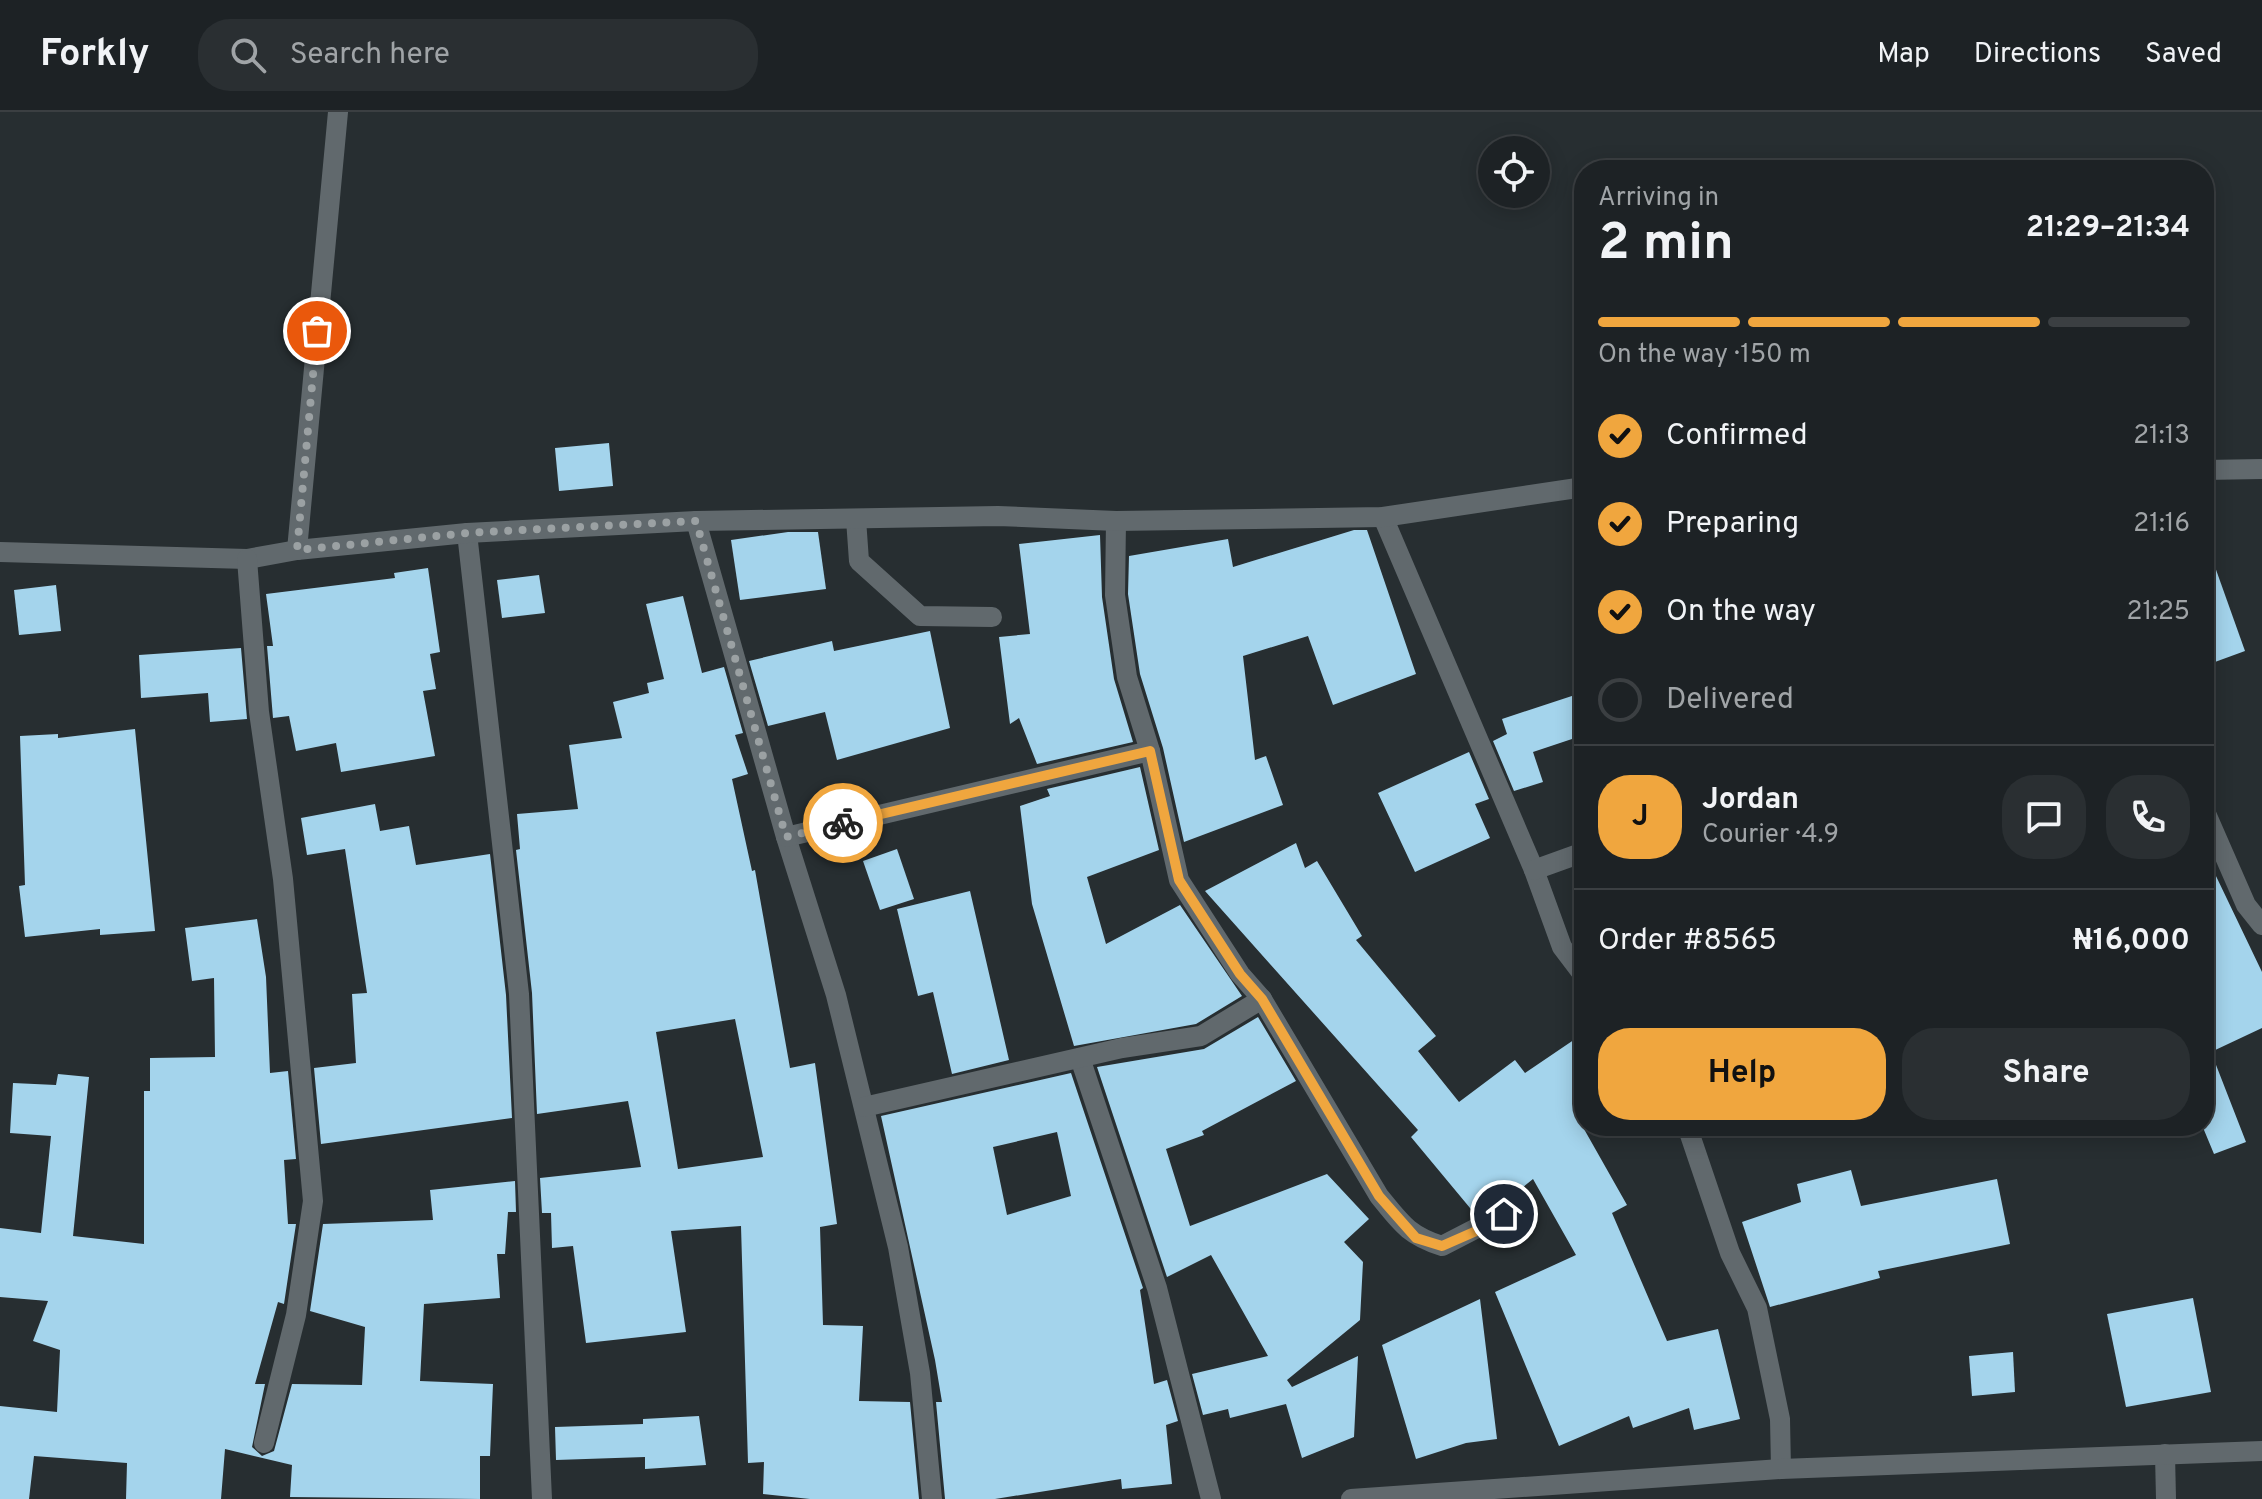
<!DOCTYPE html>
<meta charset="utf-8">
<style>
body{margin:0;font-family:Overpass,sans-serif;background:#2a2f32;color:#f1f3f6;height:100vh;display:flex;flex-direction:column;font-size:30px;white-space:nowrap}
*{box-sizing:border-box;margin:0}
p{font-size:26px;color:#a0a4a7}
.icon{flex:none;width:44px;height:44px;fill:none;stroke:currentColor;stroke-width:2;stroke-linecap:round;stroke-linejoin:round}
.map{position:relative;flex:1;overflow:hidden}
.side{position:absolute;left:1574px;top:48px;width:640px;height:976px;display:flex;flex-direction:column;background:#1d2225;border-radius:32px;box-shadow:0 4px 20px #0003,0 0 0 2px #3b3f42}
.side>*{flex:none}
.buttons{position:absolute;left:1478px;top:24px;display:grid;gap:16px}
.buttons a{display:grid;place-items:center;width:72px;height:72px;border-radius:50%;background:#1d2225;box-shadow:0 4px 20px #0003,0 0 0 2px #3b3f42;font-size:40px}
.pin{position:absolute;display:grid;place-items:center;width:68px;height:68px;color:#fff;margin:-34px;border:4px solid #fff;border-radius:50%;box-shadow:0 2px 8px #0007}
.courier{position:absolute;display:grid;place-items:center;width:80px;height:80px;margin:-40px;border:6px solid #f0a63e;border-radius:50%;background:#fff;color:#222;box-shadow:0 2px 10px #0007}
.overview em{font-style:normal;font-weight:700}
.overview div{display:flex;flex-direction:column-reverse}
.overview{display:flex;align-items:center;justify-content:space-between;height:136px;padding:0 24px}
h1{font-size:52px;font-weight:700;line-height:60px}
.bar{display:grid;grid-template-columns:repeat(4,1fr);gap:12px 8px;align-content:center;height:96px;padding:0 24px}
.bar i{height:10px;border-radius:6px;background:#3b3f42}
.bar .active{background:#f0a63e}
.bar p{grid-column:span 4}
.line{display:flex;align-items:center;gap:20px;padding:0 24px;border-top:2px solid #3b3f42}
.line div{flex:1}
.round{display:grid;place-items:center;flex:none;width:84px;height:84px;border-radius:32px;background:#2a2f32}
ol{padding:0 24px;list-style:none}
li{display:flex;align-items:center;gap:24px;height:88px}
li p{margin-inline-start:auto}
li .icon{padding:8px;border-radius:50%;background:#f0a63e;color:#111;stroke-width:4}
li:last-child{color:#a0a4a7}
li i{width:44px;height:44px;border:4px solid #3b3f42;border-radius:50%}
.cta{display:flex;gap:16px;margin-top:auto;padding:16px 24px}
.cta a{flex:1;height:92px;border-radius:32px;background:#f0a63e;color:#111;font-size:32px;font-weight:700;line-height:92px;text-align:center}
.cta a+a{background:#2a2f32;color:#f1f3f6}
header{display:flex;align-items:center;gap:48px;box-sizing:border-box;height:112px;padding:0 40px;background:#1d2225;border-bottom:2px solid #3b3f42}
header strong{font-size:38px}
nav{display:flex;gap:44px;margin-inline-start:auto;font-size:28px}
.search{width:560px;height:72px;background:#2a2f32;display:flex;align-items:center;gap:20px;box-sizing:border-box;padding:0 28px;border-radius:32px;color:#a0a4a7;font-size:30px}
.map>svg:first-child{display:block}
.building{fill:#a4d4ec;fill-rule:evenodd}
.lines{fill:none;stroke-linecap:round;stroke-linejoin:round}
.minor{stroke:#61696d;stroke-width:20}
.done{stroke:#9ba1a3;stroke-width:8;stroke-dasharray:0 14.4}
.route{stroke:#f0a63e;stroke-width:10}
</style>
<header>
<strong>Forkly</strong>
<div class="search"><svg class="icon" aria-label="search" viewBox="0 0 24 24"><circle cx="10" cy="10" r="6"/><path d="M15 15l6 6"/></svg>Search here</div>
<nav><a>Map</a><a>Directions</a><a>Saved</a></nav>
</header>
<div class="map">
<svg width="2262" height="1387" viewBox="0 0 2262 1387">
<rect width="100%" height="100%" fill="#272e31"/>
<g class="building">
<polygon points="609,331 613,374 559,379 555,336"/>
<polygon points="1354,418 1367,418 1416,562 1333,593 1308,524 1243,544 1255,648 1266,644 1283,693 1184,730 1163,636 1140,562 1128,482 1129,444 1228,427 1233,455"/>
<polygon points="788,420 818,420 826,477 740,488 731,428"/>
<polygon points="1100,423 1102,485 1114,567 1133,630 1037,652 1019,606 1010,612 999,525 1030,522 1019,432"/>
<polygon points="2209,438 2245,539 2204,554 2204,439"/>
<polygon points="428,456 440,540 430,542 436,577 423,579 435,644 341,660 336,631 296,639 289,604 273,606 267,534 273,534 266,482 395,466 394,461"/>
<polygon points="539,463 545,501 502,506 497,468"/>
<polygon points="56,473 61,519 19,523 14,478"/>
<path d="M683,484L702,561L724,555L743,621L735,623L748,662L732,667L752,759L755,758L790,956L815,951L837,1112L820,1115L823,1213L863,1214L859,1289L910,1290L919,1387H810L763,1382L764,1350L748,1351L741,1114L671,1119L686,1220L586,1231L573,1134L552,1136L551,1101H542L540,1066L641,1055L628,989L537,1002L532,881L516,738L520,737L517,702L578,697L569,633L622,626L613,590L649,581L647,571L664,567L646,492ZM735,907L763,1045L678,1057L656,920Z"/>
<polygon points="930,519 950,616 837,648 825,600 768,614 749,549 832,529 834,539"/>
<polygon points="241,536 247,607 210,610 208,581 141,586 139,543"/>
<polygon points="1584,580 1584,623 1533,640 1543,670 1514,679 1493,629 1507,622 1502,607"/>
<polygon points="135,617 155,819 100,823 100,817 25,825 19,774 25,773 20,624 58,622 58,626"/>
<polygon points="1469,640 1489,687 1475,692 1490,726 1415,760 1378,681"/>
<polygon points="1140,655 1159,738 1087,765 1106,832 1180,793 1242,884 1196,912 1074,934 1032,792 1020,694 1050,684 1047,677"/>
<polygon points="375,692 380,719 409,714 416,753 490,742 506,883 512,1006 321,1032 314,956 356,951 352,882 367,881 345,737 307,743 301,706"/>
<polygon points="1296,731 1305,756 1317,749 1362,824 1356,828 1436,924 1418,939 1459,990 1515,948 1525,961 1584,921 1584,1017 1627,1093 1612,1101 1667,1229 1718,1217 1740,1307 1694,1318 1689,1296 1633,1316 1629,1304 1559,1334 1495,1180 1576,1143 1533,1067 1506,1089 1475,1102 1411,1025 1418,1018 1205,779"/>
<polygon points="897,737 914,787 880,798 863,749"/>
<polygon points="2204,739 2262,860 2262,916 2211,940 2246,1030 2214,1042 2204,1018"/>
<polygon points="970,779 1009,948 952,962 933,880 918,884 897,797"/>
<polygon points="257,807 266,865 270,961 288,959 296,1047 284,1048 288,1112 296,1112 284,1192 278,1190 255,1272 265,1272 252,1335 262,1344 274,1339 292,1272 362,1273 365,1215 310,1199 323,1112 433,1108 430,1078 515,1069 516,1100 508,1100 505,1142 497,1142 500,1186 424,1192 420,1269 493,1272 490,1344 480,1344 480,1387 290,1385 292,1353 225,1337 221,1387 126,1387 127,1351 34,1344 29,1387 0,1387 0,1294 57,1300 60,1238 33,1229 48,1189 0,1185 0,1116 41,1121 51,1024 10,1021 13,971 56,973 58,962 89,965 73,1124 144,1132 144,979 150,979 150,946 215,945 214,866 192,869 185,816"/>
<polygon points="1258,905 1296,969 1202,1019 1204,1023 1166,1037 1190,1114 1327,1062 1369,1107 1344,1130 1363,1150 1360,1208 1287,1268 1292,1275 1358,1244 1354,1325 1302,1346 1286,1292 1230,1306 1228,1297 1203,1303 1192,1262 1268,1244 1211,1143 1167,1165 1097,955 1204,937"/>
<path d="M1071,961L1143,1176L1140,1178L1154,1272L1167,1268L1178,1309L1166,1313L1172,1372L1122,1377L1121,1367L995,1387H945L936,1290H942L935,1248L881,1004ZM1057,1020L1071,1084L1007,1103L993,1035Z"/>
<polygon points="1851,1058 1861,1094 1997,1067 2010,1132 1878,1159 1880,1166 1770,1195 1742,1110 1801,1090 1797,1072"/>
<polygon points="2193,1186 2211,1280 2126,1295 2107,1202"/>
<polygon points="1480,1187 1497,1327 1466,1331 1416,1347 1382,1233"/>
<polygon points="2013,1240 2015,1280 1972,1284 1969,1244"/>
<polygon points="699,1304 706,1353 645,1357 645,1345 556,1348 555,1315 643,1312 643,1307"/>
</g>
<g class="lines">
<g class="minor">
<polyline points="2204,358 2262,357"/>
<polyline points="1383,405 1534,758 1562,835 1584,864"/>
<polyline points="856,407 859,449 920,504 992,505"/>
<polyline points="696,409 786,725 836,883 898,1135 920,1261 932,1387"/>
<path d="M1116,409L1115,483L1127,565L1150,639L1179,768L1240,862L1262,887L1379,1084C1401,1111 1408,1123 1442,1134L1504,1102"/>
<polyline points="467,421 519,882 542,1387"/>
<polyline points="297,438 338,0"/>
<polyline points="0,440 247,447 297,438 467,421 696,409 998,404 1116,409 1383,405 1584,375"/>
<polyline points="247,447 259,600 283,767 313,1089 296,1203 264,1331"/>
<polyline points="2204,697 2246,793 2262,813"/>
<polyline points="786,725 1150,639"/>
<polyline points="1534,758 1584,740"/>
<polyline points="1080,946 1157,1176 1211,1387"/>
<polyline points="864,995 1122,936 1201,924 1262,887"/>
<polyline points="1687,1014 1730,1141 1757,1196 1780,1307 1781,1357"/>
<polyline points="2165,1342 2166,1387"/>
<polyline points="1351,1387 1781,1357 2262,1339"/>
</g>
</g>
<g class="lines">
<polyline class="done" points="317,219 297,438 467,421 696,409 786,725 843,711"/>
<polyline class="route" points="843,711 1150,639 1179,768 1240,862 1262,887 1379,1084 1416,1126 1442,1134 1474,1120 1504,1102"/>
</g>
</svg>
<div class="buttons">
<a><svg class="icon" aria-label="locate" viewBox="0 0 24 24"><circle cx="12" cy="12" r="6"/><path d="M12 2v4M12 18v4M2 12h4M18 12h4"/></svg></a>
</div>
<div class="pin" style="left:317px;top:219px;background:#ea580c"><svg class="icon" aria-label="bag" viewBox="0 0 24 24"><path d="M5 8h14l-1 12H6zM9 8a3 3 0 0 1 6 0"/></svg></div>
<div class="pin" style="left:1504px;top:1102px;background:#1f2937"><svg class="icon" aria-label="home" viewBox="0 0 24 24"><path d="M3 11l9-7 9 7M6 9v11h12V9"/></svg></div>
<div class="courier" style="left:843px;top:711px"><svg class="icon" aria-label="bike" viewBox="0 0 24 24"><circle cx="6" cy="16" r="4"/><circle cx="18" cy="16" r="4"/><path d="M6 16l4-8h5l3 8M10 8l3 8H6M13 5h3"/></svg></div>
<section class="side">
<div class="overview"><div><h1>2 min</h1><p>Arriving in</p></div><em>21:29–21:34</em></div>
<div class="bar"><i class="active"></i><i class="active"></i><i class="active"></i><i></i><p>On the way · 150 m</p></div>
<ol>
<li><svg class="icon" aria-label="check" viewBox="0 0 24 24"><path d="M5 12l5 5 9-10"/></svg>Confirmed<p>21:13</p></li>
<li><svg class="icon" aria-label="check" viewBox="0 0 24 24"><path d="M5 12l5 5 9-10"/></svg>Preparing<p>21:16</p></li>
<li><svg class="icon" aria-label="check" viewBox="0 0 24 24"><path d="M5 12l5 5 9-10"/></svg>On the way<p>21:25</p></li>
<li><i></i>Delivered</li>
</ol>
<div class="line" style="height:144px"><b class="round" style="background:#f0a63e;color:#111">J</b><div><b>Jordan</b><p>Courier · 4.9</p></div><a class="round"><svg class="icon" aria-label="chat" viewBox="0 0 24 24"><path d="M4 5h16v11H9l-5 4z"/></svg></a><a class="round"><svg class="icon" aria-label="phone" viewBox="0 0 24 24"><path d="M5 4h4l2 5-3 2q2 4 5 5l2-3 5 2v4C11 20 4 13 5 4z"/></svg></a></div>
<div class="line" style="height:104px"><div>Order #8565</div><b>₦16,000</b></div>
<div class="cta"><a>Help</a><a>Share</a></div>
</section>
</div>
